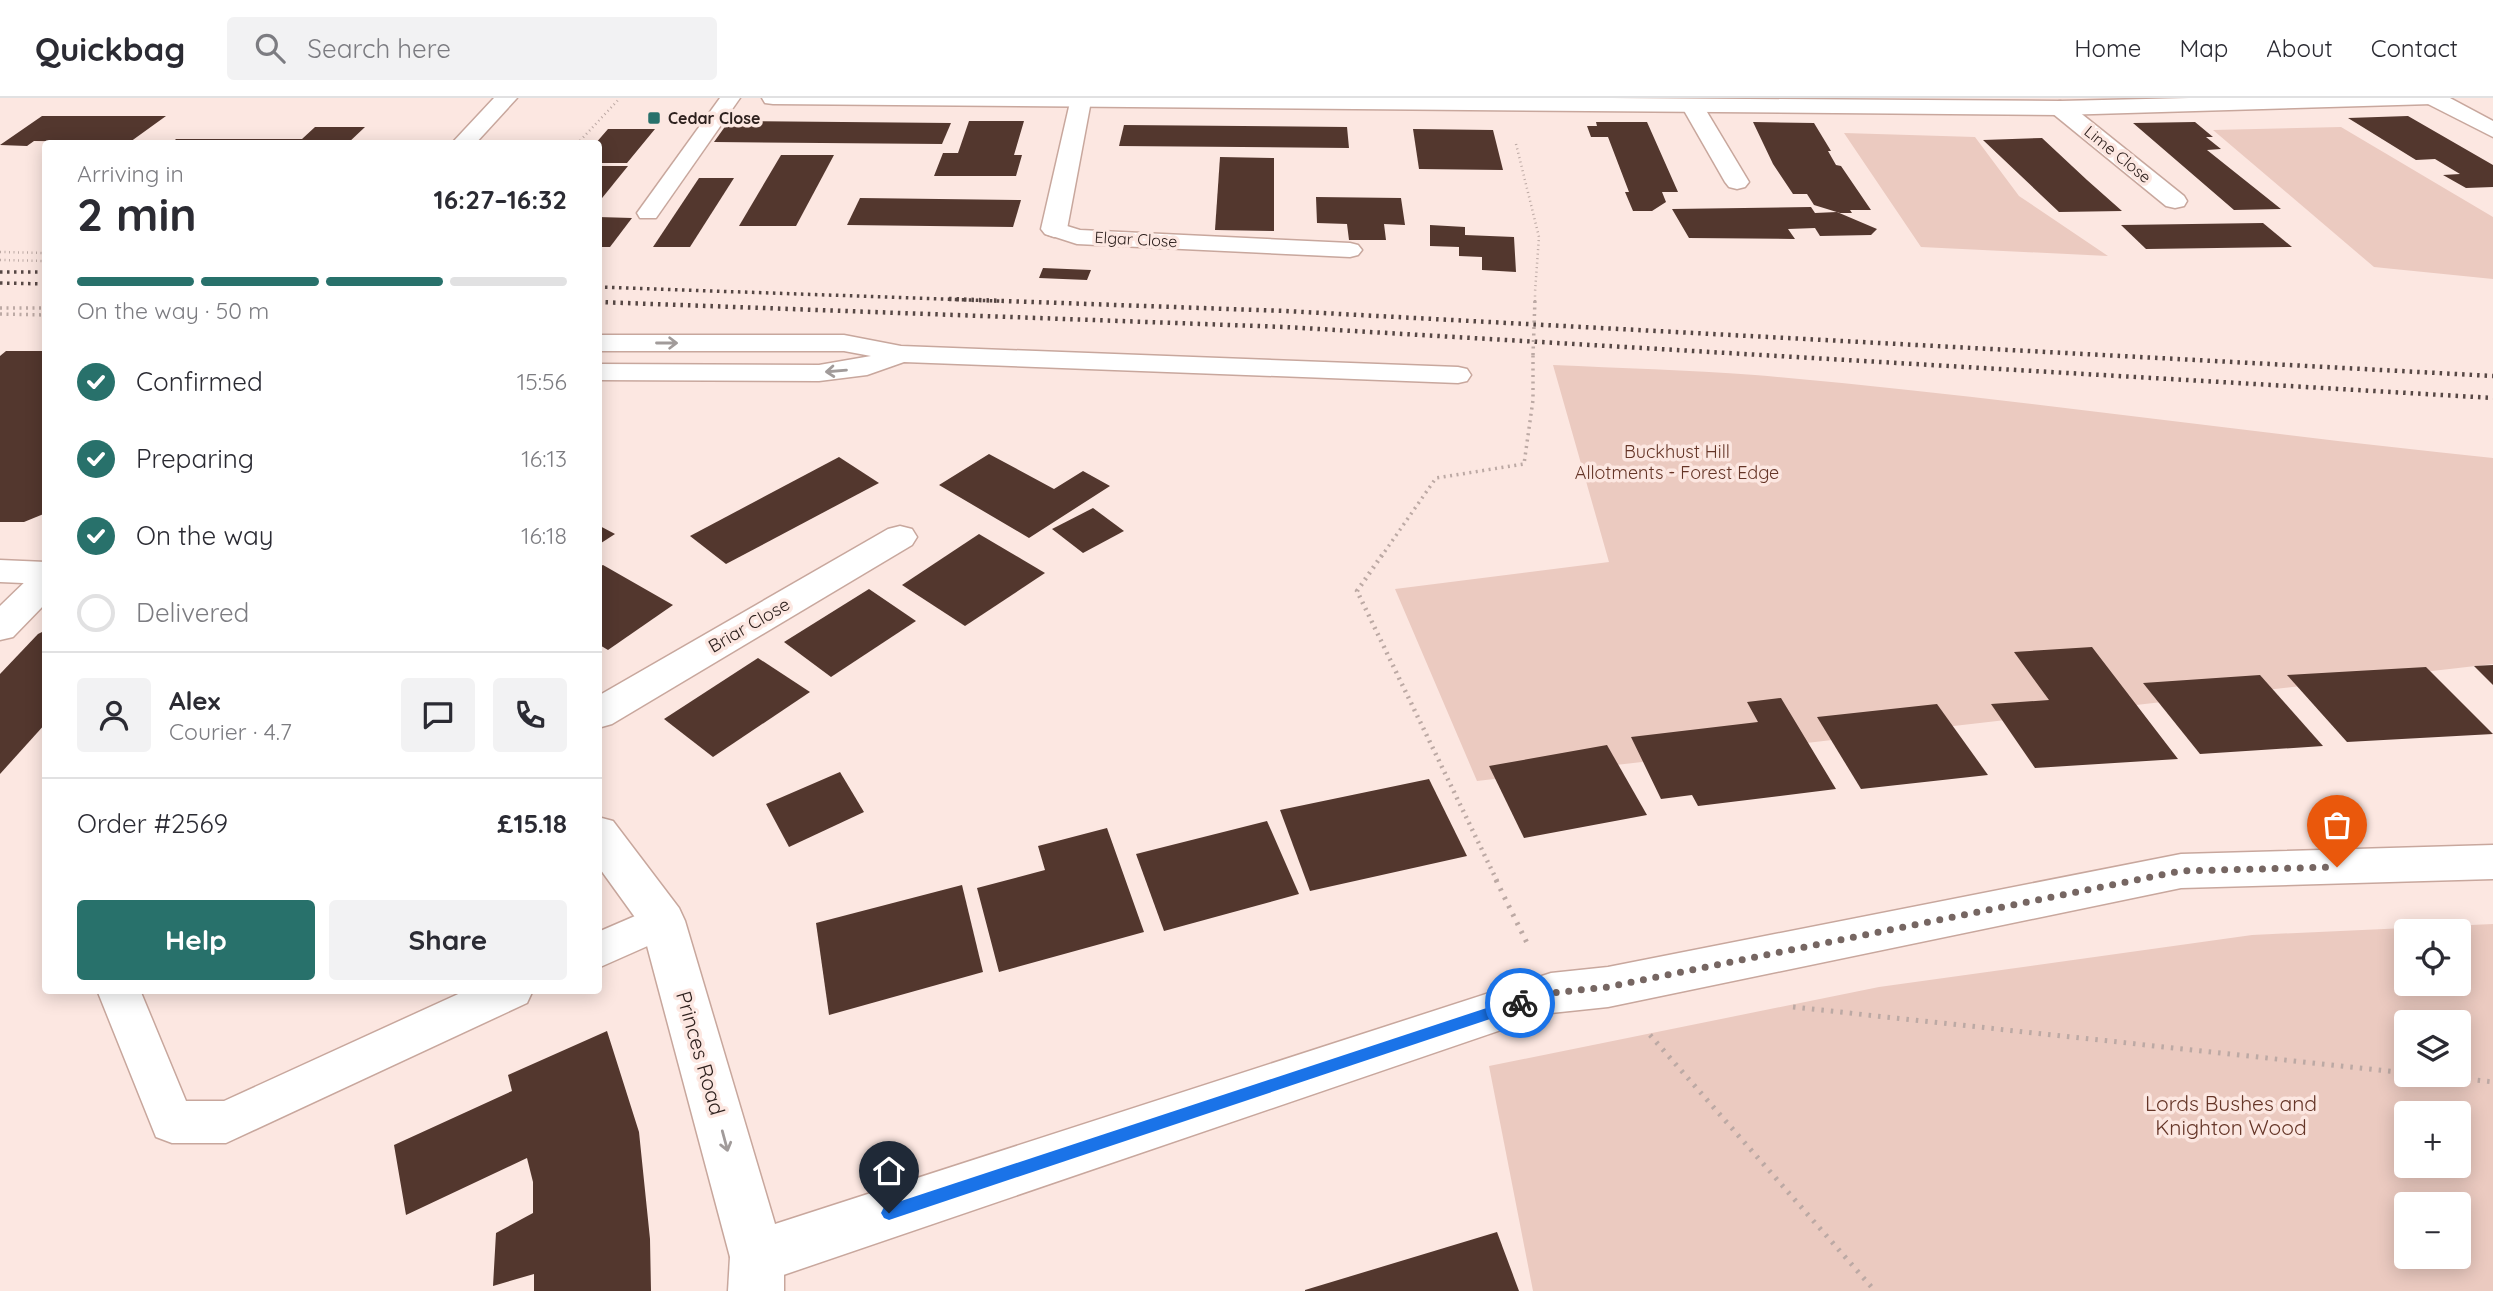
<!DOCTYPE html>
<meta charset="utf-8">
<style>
body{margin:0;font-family:Quicksand,sans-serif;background:#f2f2f3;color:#2b2b33;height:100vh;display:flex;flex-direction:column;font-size:26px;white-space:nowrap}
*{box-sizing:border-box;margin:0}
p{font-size:23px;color:#7c7c81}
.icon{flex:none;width:38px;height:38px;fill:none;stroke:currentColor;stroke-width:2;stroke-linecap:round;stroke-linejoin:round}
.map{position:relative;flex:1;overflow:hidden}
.panel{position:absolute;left:42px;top:42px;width:560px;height:854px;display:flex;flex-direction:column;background:#fff;border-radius:7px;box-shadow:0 4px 18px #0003}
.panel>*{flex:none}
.fabs{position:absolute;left:2394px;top:821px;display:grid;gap:14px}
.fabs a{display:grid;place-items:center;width:77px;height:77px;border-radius:7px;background:#fff;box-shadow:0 4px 18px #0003;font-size:35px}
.pin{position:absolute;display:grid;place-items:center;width:60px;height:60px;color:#fff;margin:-72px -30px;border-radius:50% 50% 50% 0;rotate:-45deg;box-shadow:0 0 7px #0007}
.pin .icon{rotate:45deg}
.courier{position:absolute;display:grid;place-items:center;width:70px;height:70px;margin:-35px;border:5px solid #1a73e8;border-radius:50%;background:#fff;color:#222;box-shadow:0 2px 9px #0007}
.overview em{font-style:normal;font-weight:700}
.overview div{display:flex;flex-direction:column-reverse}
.overview{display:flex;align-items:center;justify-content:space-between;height:119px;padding:0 35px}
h1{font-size:46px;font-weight:700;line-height:52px}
.bar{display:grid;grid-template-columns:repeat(4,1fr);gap:10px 7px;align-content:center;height:84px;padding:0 35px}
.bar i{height:9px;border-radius:5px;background:#e1e1e2}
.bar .current{background:#28716b}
.bar p{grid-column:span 4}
.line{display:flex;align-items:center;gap:18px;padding:0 35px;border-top:2px solid #e1e1e2}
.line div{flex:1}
.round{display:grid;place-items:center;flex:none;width:74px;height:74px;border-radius:7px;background:#f2f2f3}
ol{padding:0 35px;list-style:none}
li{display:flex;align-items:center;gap:21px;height:77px}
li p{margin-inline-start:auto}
li .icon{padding:7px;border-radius:50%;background:#28716b;color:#fff;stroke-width:4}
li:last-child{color:#7c7c81}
li i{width:38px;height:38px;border:4px solid #e1e1e2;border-radius:50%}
.cta{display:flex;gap:14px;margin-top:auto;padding:14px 35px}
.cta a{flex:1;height:80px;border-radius:7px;background:#28716b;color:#fff;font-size:28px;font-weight:700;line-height:80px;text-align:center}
.cta a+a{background:#f2f2f3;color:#2b2b33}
header{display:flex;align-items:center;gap:42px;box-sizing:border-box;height:98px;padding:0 35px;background:#fff;border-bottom:2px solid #e1e1e2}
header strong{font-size:33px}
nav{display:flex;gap:38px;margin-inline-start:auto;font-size:24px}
.search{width:490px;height:63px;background:#f2f2f3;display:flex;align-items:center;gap:18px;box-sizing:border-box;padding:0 24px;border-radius:7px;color:#7c7c81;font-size:26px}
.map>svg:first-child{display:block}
.green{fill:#ebcac0;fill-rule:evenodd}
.building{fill:#53372e}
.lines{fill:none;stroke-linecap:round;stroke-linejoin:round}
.lane-casing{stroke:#c8a79d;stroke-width:3}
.street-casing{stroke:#c8a79d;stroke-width:3}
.secondary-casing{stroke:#c8a79d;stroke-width:3}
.path-far3{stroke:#bca9a4;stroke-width:2.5;stroke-dasharray:1 3.5;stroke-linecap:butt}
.path-far2{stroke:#bca9a4;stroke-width:3.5;stroke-dasharray:2 4.5;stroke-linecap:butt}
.path-far1{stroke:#bca9a4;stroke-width:4.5;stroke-dasharray:2 5;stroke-linecap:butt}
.path{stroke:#bca9a4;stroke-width:5;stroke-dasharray:2.5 7;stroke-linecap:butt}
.lane{fill:#fff;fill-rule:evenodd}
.street{fill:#fff;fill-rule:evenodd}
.secondary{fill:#fff;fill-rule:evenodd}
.rail-far1{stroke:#564744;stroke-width:3.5;stroke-dasharray:2.5 4.5;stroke-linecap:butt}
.rail{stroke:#564744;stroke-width:4.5;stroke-dasharray:2.5 5;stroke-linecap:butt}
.path-bridge-far1{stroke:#bca9a4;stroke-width:2.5;stroke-dasharray:1 3.5;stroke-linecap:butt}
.path-bridge{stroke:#bca9a4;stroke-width:3.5;stroke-dasharray:2 4.5;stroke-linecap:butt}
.oneway{stroke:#a19b9a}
.route{fill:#1a73e8}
.done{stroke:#766662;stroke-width:7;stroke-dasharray:0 12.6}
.poi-dot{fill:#28716b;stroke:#fce7e1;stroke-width:2.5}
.labels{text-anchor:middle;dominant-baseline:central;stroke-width:7;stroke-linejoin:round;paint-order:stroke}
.far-poi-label{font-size:16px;font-weight:bold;fill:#2e211e;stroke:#fce7e1;text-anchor:start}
.far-street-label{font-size:16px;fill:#2e211e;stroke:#fce7e1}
.park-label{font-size:18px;fill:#653527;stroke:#fce7e1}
.street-label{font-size:18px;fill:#2e211e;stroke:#fce7e1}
.near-street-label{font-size:21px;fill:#2e211e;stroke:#fce7e1}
.near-park-label{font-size:21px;fill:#653527;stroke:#fce7e1}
</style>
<header>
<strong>Quickbag</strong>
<div class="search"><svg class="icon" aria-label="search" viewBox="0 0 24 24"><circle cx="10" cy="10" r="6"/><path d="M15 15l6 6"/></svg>Search here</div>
<nav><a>Home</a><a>Map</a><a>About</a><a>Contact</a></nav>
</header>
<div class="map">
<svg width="2493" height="1193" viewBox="0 0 2493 1193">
<rect width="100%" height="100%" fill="#fce7e1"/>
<g class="green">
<polygon points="2341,29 2493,119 2493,181 2374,169 2213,32"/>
<polygon points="1844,35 1975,39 2019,98 2108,158 1921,149"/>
<path d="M1553,267C1620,270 1688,272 1755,277C2001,298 2247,335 2493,360V566L1477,683L1395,491L1609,464Z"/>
<path d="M2493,826V1193H1533L1489,968L1879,889L2252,837ZM2459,833V886H2406V833ZM2406,924H2459V976H2406ZM2459,1015V1068H2406V1015ZM2459,1106V1158H2406V1106Z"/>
</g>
<g class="building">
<polygon points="42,18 166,18 130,44 34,43 27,48 0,47"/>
<polygon points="2408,18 2493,67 2493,89 2466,90 2443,77 2460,76 2435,61 2416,62 2348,20"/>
<polygon points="729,23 951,25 942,46 714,44"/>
<polygon points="969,23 1024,23 1014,57 1022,57 1016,78 934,78 943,55 958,55"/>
<polygon points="1596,24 1647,24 1678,94 1662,94 1666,104 1652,113 1633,113 1625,94 1629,94 1608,39 1591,39 1587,28 1597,28"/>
<polygon points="1753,24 1814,25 1831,53 1828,53 1836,67 1841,68 1871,112 1850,112 1852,115 1840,115 1814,107 1807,96 1793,96 1773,66"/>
<polygon points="2195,24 2213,39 2206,39 2221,51 2207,52 2281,111 2234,112 2133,25"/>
<polygon points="1124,27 1347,29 1349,50 1119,48"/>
<polygon points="315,29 365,29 347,46 171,46 176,41 302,41"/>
<polygon points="608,31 655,31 627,65 598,65 598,46 595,46"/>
<polygon points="1413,31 1493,32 1503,72 1419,71"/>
<polygon points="2042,40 2087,82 2122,113 2059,114 1983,42"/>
<polygon points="781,57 834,57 796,128 739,128"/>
<polygon points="1220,59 1274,60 1274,133 1215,132"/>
<polygon points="598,68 628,68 598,105"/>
<polygon points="699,80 734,80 690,149 653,149"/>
<polygon points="1316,99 1401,100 1405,127 1384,126 1386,142 1349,142 1347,126 1317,125"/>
<polygon points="860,100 1021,102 1013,129 847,127"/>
<polygon points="1811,109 1815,115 1837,114 1877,131 1871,137 1820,138 1815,130 1788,131 1795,141 1689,140 1672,111"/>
<polygon points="598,119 632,120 610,149 598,149"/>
<polygon points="2263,125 2292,149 2146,151 2121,127"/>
<polygon points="1430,127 1465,129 1465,137 1514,139 1516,174 1482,172 1482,159 1459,158 1459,149 1430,148"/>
<polygon points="1043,170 1091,172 1087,182 1039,180"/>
<polygon points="6,253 46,253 46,415 24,424 0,424 0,258"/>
<polygon points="989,356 1054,391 1083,373 1110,388 1029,440 939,387"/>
<polygon points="839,359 879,385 726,466 690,438"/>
<polygon points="1093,410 1124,433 1083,455 1052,431"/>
<polygon points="598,427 615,436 598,447"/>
<polygon points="979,436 1045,475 965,528 902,487"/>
<polygon points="603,467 673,507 608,552 598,546 598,469"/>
<polygon points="869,491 916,523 831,579 784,544"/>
<polygon points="46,532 46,625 0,676 0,576 38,536"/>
<polygon points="2092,549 2178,661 2035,670 1991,606 2049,602 2014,554"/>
<polygon points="758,560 810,594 713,659 664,621"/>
<polygon points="2493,567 2493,587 2474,568"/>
<polygon points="2426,569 2493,636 2347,644 2287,577"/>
<polygon points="2260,577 2323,648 2200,656 2143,585"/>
<polygon points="1781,600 1836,691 1698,708 1692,697 1661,701 1631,639 1758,624 1747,604"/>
<polygon points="1937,606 1988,677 1861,691 1817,619"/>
<polygon points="1607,647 1647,717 1524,740 1489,668"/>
<polygon points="840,674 864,714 789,749 766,706"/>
<polygon points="1429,681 1467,758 1310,793 1280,712"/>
<polygon points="1267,723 1299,796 1164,833 1136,756"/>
<polygon points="1107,730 1144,834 999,874 977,790 1045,772 1038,748"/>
<polygon points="962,787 983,874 829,917 816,825"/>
<polygon points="607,933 639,1034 650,1141 651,1193 534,1193 534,1176 493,1188 496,1135 533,1115 533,1084 527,1060 406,1117 394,1047 512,993 508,977"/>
<polygon points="1497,1134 1519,1193 1305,1193 1305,1192"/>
</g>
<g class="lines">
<g class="lane-casing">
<g id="lane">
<polygon points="720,0 740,0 656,120 640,120 637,115"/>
<polygon points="1054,124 1080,132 1350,145 1358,147 1362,152 1358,157 1350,159 1077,146 1046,136 1043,131 1046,126"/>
<polygon points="598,237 844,237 901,248 1458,269 1467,271 1471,277 1467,283 1458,285 904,264 867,277 819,283 598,282 598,266 819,267 871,258 844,253 598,253"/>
<polygon points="663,806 677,811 683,823 677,835 598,870 598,834"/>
<polygon points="97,892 140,892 186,1003 224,1003 467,892 533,892 527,905 226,1045 172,1045 156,1039"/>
</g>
</g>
<g class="street-casing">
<g id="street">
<polygon points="494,0 517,0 475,46 451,46"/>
<polygon points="1071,0 1089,0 1091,3 1067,131 1063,136 1054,139 1045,136 1041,131"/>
<polygon points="2423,0 2450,0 2493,23 2493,39 2426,5"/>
<polygon points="1693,2 1701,4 1749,84 1745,89 1737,91 1729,89 1725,84 1682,9 1685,4"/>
<polygon points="2060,3 2068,5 2184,98 2187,103 2184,108 2175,110 2166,108 2052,15 2049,10 2052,5"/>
<polygon points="900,428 912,431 917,439 912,447 612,626 598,630 598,598 888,431"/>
<polygon points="46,472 46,505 13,539 0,542 0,508 34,475"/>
<polygon points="757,1132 776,1140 784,1159 784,1193 728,1193 730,1159 738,1140"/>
</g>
</g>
<g class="secondary-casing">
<g id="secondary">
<polygon points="762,0 1612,0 2060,3 2189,0 2443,0 2440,5 2432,6 2060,17 773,6 765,5"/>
<polygon points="0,462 46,464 46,486 0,484"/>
<polygon points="598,719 613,723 679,810 685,823 775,1126 1551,875 1608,869 2181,756 2493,747 2493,781 2181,790 1608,909 1551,915 757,1186 738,1178 730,1159 642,829 598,768"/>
</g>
</g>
<g class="path-far3">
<polyline points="577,46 620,0"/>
<polyline points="1516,46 1539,139 1535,194"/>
<polyline points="0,154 46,155"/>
<polyline points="0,162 46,163"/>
</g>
<g class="path-far2">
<polyline points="0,210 46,210"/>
<polyline points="0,216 46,217"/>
<polyline points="1381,459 1436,380 1524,366 1533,302 1533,257"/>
</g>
<polyline class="path-far1" points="1382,457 1357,493 1497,783"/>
<g class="path">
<polyline points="1496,782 1528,847"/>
<polyline points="1793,909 2406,975"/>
<polyline points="1650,937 1875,1193"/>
<polyline points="2421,976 2493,984"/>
</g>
<use href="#lane" class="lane"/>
<use href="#street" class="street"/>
<use href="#secondary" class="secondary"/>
<g class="rail-far1">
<polyline points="0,174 46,174"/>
<polyline points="0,185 46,186"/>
<polyline points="598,189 1000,203"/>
</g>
<g class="rail">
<polyline points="949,201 1285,213 2493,278"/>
<polyline points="598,204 1285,229 2493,300"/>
</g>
<polyline class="path-bridge-far1" points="1535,203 1535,194"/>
<polyline class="path-bridge" points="1533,257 1535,201"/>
</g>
<defs><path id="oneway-shaft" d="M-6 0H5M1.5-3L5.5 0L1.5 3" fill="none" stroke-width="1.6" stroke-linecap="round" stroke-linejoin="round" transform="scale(1.75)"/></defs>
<g class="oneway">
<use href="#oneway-shaft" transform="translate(667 245)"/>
<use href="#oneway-shaft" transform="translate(836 273) rotate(175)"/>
<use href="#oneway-shaft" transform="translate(725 1043) rotate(75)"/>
</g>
<polygon class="route" points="1520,899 1527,905 1520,911 889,1122 884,1120 881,1115 884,1109 889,1107"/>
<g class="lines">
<polyline class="done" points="1520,905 1551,895 1608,889 2180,773 2337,769"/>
</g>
<rect class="poi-dot" x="647" y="13" width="14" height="14" rx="3.5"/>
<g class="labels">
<g class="far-poi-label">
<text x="668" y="20">Cedar Close</text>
</g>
<g class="far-street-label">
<text transform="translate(2118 56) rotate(39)">Lime Close</text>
<text transform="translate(1136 141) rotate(3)">Elgar Close</text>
</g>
<g class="park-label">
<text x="1677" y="353">Buckhust Hill<tspan x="1677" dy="21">Allotments - Forest Edge</tspan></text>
</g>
<g class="street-label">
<text transform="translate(749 527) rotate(-30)">Briar Close</text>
</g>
<g class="near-street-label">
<text transform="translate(701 955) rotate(74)">Princes Road</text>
</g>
<g class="near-park-label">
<text x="2231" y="1005">Lords Bushes and<tspan x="2231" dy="24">Knighton Wood</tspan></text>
</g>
</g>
</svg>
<div class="fabs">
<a><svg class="icon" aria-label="locate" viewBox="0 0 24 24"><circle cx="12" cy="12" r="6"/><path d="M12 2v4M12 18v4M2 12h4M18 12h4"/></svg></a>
<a><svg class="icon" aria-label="layers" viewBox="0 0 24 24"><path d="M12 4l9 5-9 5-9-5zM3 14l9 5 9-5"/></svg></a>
<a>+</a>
<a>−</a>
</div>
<div class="pin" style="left:2337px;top:769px;background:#ea580c"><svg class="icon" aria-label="bag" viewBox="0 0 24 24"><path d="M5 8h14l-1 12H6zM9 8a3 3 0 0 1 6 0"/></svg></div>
<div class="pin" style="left:889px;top:1115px;background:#1f2937"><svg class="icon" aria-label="home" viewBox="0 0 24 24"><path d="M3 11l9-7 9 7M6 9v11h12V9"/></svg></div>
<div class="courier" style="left:1520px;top:905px"><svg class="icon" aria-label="bike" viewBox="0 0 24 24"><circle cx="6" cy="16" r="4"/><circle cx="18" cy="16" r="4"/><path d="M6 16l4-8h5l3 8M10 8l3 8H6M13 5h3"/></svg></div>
<section class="panel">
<div class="overview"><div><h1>2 min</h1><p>Arriving in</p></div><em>16:27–16:32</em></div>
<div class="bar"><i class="current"></i><i class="current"></i><i class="current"></i><i></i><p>On the way · 50 m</p></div>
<ol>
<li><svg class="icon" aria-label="check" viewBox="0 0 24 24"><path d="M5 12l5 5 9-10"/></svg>Confirmed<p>15:56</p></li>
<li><svg class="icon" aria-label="check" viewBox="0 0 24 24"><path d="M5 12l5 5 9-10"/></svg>Preparing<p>16:13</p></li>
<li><svg class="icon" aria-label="check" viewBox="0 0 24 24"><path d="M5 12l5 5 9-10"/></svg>On the way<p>16:18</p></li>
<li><i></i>Delivered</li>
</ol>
<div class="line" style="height:126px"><a class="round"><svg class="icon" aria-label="person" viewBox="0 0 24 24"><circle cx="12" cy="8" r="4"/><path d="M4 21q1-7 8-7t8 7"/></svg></a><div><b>Alex</b><p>Courier · 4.7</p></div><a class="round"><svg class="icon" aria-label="chat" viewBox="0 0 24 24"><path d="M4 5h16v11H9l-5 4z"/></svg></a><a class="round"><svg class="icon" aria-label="phone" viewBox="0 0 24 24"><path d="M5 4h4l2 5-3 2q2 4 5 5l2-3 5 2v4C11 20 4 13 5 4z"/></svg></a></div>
<div class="line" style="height:91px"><div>Order #2569</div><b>£15.18</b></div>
<div class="cta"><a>Help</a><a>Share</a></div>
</section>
</div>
